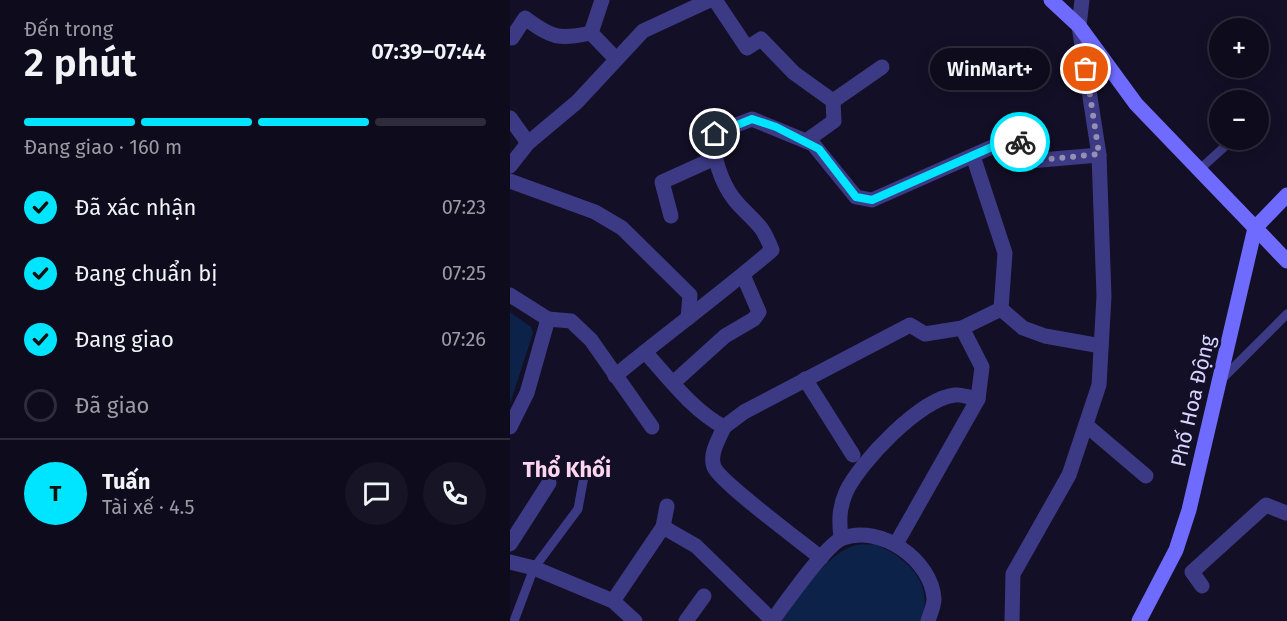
<!DOCTYPE html>
<html lang="vi">
<meta charset="utf-8">
<style>
body{margin:0;font-family:"Fira Sans",sans-serif;background:#171425;color:#f1f3f6;height:100vh;display:flex;flex-direction:column;font-size:22px;white-space:nowrap}
*{box-sizing:border-box;margin:0}
p{font-size:20px;color:#9b9ba3}
.icon{flex:none;width:33px;height:33px;fill:none;stroke:currentColor;stroke-width:2;stroke-linecap:round;stroke-linejoin:round}
.map{position:relative;flex:1;overflow:hidden}
.details{display:flex;flex-direction:column;background:#0e0b1c;width:510px}
.details>*{flex:none}
.tools{position:absolute;left:699px;top:18px;display:grid;gap:12px}
.tools a{display:grid;place-items:center;width:60px;height:60px;border-radius:50%;background:#0e0b1c;box-shadow:0 3px 15px #0003,0 0 0 2px #2e2b3b;font-size:30px}
.pin{position:absolute;display:grid;place-items:center;width:51px;height:51px;color:#fff;margin:-26px;border:3px solid #fff;border-radius:50%;box-shadow:0 2px 6px #0007}
.courier{position:absolute;display:grid;place-items:center;width:60px;height:60px;margin:-30px;border:4px solid #00e5ff;border-radius:50%;background:#fff;color:#222;box-shadow:0 2px 8px #0007}
.bubble{position:absolute;height:42px;border-radius:21px;background:#0e0b1c;box-shadow:0 3px 15px #0003,0 0 0 2px #2e2b3b;font-size:20px;font-weight:600;line-height:42px;text-align:center}
.headline em{font-style:normal;font-weight:600}
.headline div{display:flex;flex-direction:column-reverse}
.headline{display:flex;align-items:center;justify-content:space-between;height:102px;padding:0 24px}
h1{font-size:39px;font-weight:600;line-height:45px}
.bar{display:grid;grid-template-columns:repeat(4,1fr);gap:9px 6px;align-content:center;height:72px;padding:0 24px}
.bar i{height:8px;border-radius:4px;background:#2e2b3b}
.bar .current{background:#00e5ff}
.bar p{grid-column:span 4}
.line{display:flex;align-items:center;gap:15px;padding:0 24px;border-top:2px solid #2e2b3b}
.line div{flex:1}
.round{display:grid;place-items:center;flex:none;width:63px;height:63px;border-radius:32px;background:#171425}
ol{padding:0 24px;list-style:none}
li{display:flex;align-items:center;gap:18px;height:66px}
li p{margin-inline-start:auto}
li .icon{padding:6px;border-radius:50%;background:#00e5ff;color:#111;stroke-width:4}
li:last-child{color:#9b9ba3}
li i{width:33px;height:33px;border:3px solid #2e2b3b;border-radius:50%}
main{display:flex;flex:1;min-height:0}
.map>svg:first-child{display:block}
.water{fill:#0c2248}
.lines{fill:none;stroke-linecap:round;stroke-linejoin:round}
.lane{stroke:#3d3a85;stroke-width:9}
.street{stroke:#3d3a85;stroke-width:15}
.secondary{stroke:#6f6bff;stroke-width:15}
.done{stroke:#948fb3;stroke-width:6;stroke-dasharray:0 10.8}
.route{stroke:#00e5ff;stroke-width:8}
.labels{text-anchor:middle;dominant-baseline:central;stroke-width:6;stroke-linejoin:round;paint-order:stroke}
.street-label{font-size:21px;fill:#d9d4ff;stroke:#130f26}
.neighbourhood-label{font-size:22px;font-weight:bold;fill:#ffd6f0;stroke:#130f26}
</style>
<main>
<section class="details">
<div class="headline"><div><h1>2 phút</h1><p>Đến trong</p></div><em>07:39–07:44</em></div>
<div class="bar"><i class="current"></i><i class="current"></i><i class="current"></i><i></i><p>Đang giao · 160 m</p></div>
<ol>
<li><svg class="icon" aria-label="check" viewBox="0 0 24 24"><path d="M5 12l5 5 9-10"/></svg>Đã xác nhận<p>07:23</p></li>
<li><svg class="icon" aria-label="check" viewBox="0 0 24 24"><path d="M5 12l5 5 9-10"/></svg>Đang chuẩn bị<p>07:25</p></li>
<li><svg class="icon" aria-label="check" viewBox="0 0 24 24"><path d="M5 12l5 5 9-10"/></svg>Đang giao<p>07:26</p></li>
<li><i></i>Đã giao</li>
</ol>
<div class="line" style="height:108px"><b class="round" style="background:#00e5ff;color:#111">T</b><div><b>Tuấn</b><p>Tài xế · 4.5</p></div><a class="round"><svg class="icon" aria-label="chat" viewBox="0 0 24 24"><path d="M4 5h16v11H9l-5 4z"/></svg></a><a class="round"><svg class="icon" aria-label="phone" viewBox="0 0 24 24"><path d="M5 4h4l2 5-3 2q2 4 5 5l2-3 5 2v4C11 20 4 13 5 4z"/></svg></a></div>
</section>
<div class="map">
<svg width="777" height="621" viewBox="0 0 777 621">
<rect width="100%" height="100%" fill="#130f26"/>
<g class="water">
<polygon points="0,312 21,327 23,333 0,404"/>
<path d="M365,544C398,558 424,583 412,621H269C288,598 316,553 346,545C352,544 359,545 365,544Z"/>
</g>
<g class="lines">
<g class="lane">
<polyline points="690,169 722,140"/>
<polyline points="711,380 777,314"/>
<polyline points="4,621 24,568 68,509 75,471"/>
</g>
<g class="street">
<polyline points="92,0 81,33 106,59"/>
<polyline points="205,0 237,48 251,39 284,73 323,101 324,121 296,141"/>
<path d="M0,36L2,38L15,18C42,38 49,40 81,33"/>
<polyline points="323,101 372,67"/>
<polyline points="0,118 18,143"/>
<polyline points="0,166 18,143 67,102 133,31 200,0"/>
<polyline points="0,181 85,212 112,228 180,295 178,318"/>
<polyline points="161,216 152,182 205,158"/>
<polyline points="0,295 38,319 17,393 0,427"/>
<polyline points="491,309 513,328 535,336 591,346"/>
<polyline points="38,319 61,321 81,340 142,427"/>
<path d="M135,352C158,377 183,411 214,427C209,439 199,454 204,467C210,482 294,544 311,558"/>
<path d="M105,376C157,333 211,294 262,250C251,223 248,225 229,205C213,188 205,162 202,139L208,132L242,119L303,144L346,197L362,200L500,139C517,141 511,151 520,161L589,155"/>
<polyline points="295,379 343,455"/>
<polyline points="163,383 215,336 244,319 249,312 233,275"/>
<polyline points="576,425 636,476"/>
<polyline points="214,427 234,412 400,325 415,334 452,328 491,309 495,253 463,156"/>
<polyline points="153,527 186,546 262,620"/>
<path d="M331,538C329,521 329,508 336,492C350,462 411,398 445,395C452,394 461,398 468,399"/>
<polyline points="0,544 39,483"/>
<polyline points="386,544 468,399 472,367 452,328"/>
<polyline points="0,562 24,568 103,601 125,621"/>
<polyline points="692,586 682,572 756,505 776,513"/>
<polyline points="103,601 153,527 157,506"/>
<polyline points="176,621 194,596"/>
<path d="M262,621C274,605 317,543 333,538C370,524 422,560 424,599C424,606 420,614 418,621"/>
<polyline points="502,621 503,574 559,475 589,385 594,296 589,155 569,26 572,0"/>
</g>
<g class="secondary">
<polyline points="541,0 569,26 626,104 777,261"/>
<polyline points="629,621 666,550 679,510 745,228 777,195"/>
</g>
</g>
<g class="lines">
<polyline class="done" points="510,142 520,161 589,154 576,69"/>
<polyline class="route" points="205,134 242,119 266,127 309,149 346,197 362,200 500,139 510,142"/>
</g>
<g class="labels">
<g class="street-label">
<text transform="translate(683 401) rotate(-77)">Phố Hoa Động</text>
</g>
<g class="neighbourhood-label">
<text x="57" y="469">Thổ Khối</text>
</g>
</g>
</svg>
<div class="tools">
<a>+</a>
<a>−</a>
</div>
<div class="pin" style="left:576px;top:69px;background:#ea580c"><svg class="icon" aria-label="bag" viewBox="0 0 24 24"><path d="M5 8h14l-1 12H6zM9 8a3 3 0 0 1 6 0"/></svg></div>
<div class="pin" style="left:205px;top:134px;background:#1f2937"><svg class="icon" aria-label="home" viewBox="0 0 24 24"><path d="M3 11l9-7 9 7M6 9v11h12V9"/></svg></div>
<div class="courier" style="left:510px;top:142px"><svg class="icon" aria-label="bike" viewBox="0 0 24 24"><circle cx="6" cy="16" r="4"/><circle cx="18" cy="16" r="4"/><path d="M6 16l4-8h5l3 8M10 8l3 8H6M13 5h3"/></svg></div>
<div class="bubble" style="left:420px;top:48px;width:120px">WinMart+</div>
</div>
</main>
